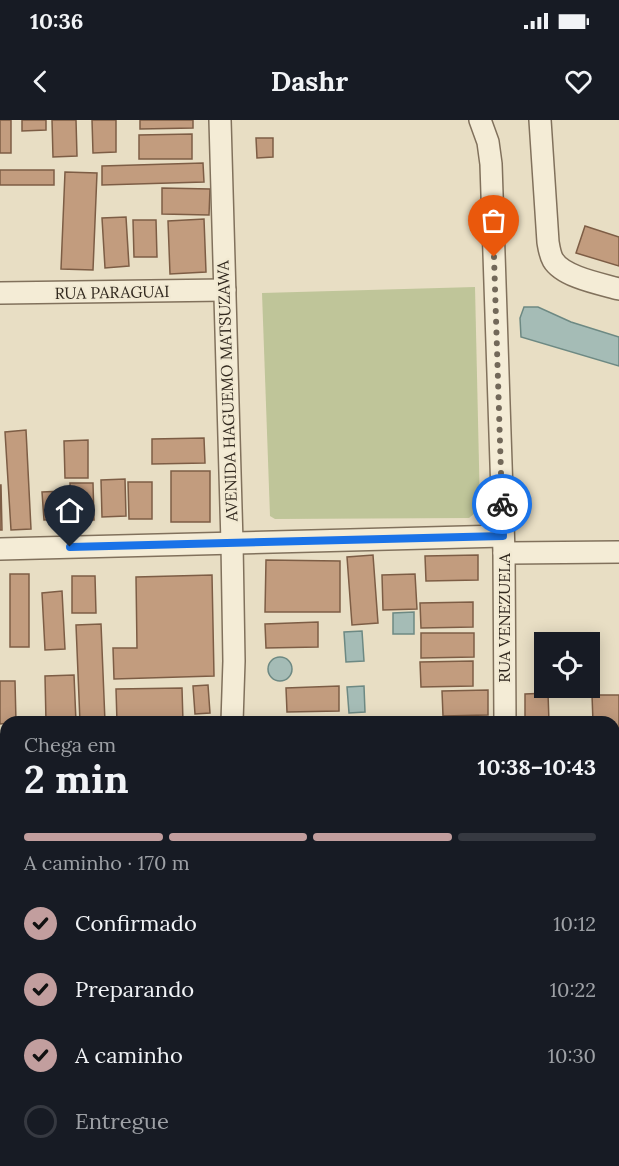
<!DOCTYPE html>
<html lang="pt">
<meta charset="utf-8">
<style>
body{margin:0;font-family:Lora,serif;background:#20242c;color:#f1f3f6;height:100vh;display:flex;flex-direction:column;font-size:22px;white-space:nowrap}
*{box-sizing:border-box;margin:0}
p{font-size:20px;color:#9ea1a6}
.icon{flex:none;width:33px;height:33px;fill:none;stroke:currentColor;stroke-width:2;stroke-linecap:round;stroke-linejoin:round}
.map{position:relative;flex:1;overflow:hidden}
.panel{position:absolute;left:0px;top:596px;width:620px;height:452px;display:flex;flex-direction:column;background:#171b24;border-radius:18px 18px 0 0;box-shadow:0 3px 15px #0003}
.panel>*{flex:none}
.buttons{position:absolute;left:534px;top:512px;display:grid;gap:12px}
.buttons a{display:grid;place-items:center;width:66px;height:66px;border-radius:0px;background:#171b24;box-shadow:0 3px 15px #0003;font-size:30px}
.pin{position:absolute;display:grid;place-items:center;width:51px;height:51px;color:#fff;margin:-62px -26px;border-radius:50% 50% 50% 0;rotate:-45deg;box-shadow:0 0 6px #0007}
.pin .icon{rotate:45deg}
.courier{position:absolute;display:grid;place-items:center;width:60px;height:60px;margin:-30px;border:4px solid #1a73e8;border-radius:50%;background:#fff;color:#222;box-shadow:0 2px 8px #0007}
.summary em{font-style:normal;font-weight:800}
.summary div{display:flex;flex-direction:column-reverse}
.summary{display:flex;align-items:center;justify-content:space-between;height:102px;padding:0 24px}
h1{font-size:39px;font-weight:800;line-height:45px}
.bar{display:grid;grid-template-columns:repeat(4,1fr);gap:9px 6px;align-content:center;height:72px;padding:0 24px}
.bar i{height:8px;border-radius:4px;background:#363941}
.bar .active{background:#c29e9e}
.bar p{grid-column:span 4}
ol{padding:0 24px;list-style:none}
li{display:flex;align-items:center;gap:18px;height:66px}
li p{margin-inline-start:auto}
li .icon{padding:6px;border-radius:50%;background:#c29e9e;color:#111;stroke-width:4}
li:last-child{color:#9ea1a6}
li i{width:33px;height:33px;border:3px solid #363941;border-radius:50%}
.status{display:flex;justify-content:space-between;align-items:center;height:42px;padding:0 30px;background:#171b24;direction:ltr}
.status svg{height:16px;fill:currentColor}
header{display:flex;justify-content:space-between;align-items:center;height:78px;padding:0 24px;background:#171b24;font-size:27px;font-weight:800}
.map>svg:first-child{display:block}
.green{fill:#bfc599}
.water{fill:#a5bcb6;stroke:#6d8983;stroke-width:1.5}
.building{fill:#c29c7e;stroke:#7d5d45;stroke-width:1.5}
.lines{fill:none;stroke-linecap:round;stroke-linejoin:round}
.minor-casing{stroke:#81715c;stroke-width:24}
.minor{stroke:#f4ecd6;stroke-width:21}
.done{stroke:#726859;stroke-width:6;stroke-dasharray:0 10.8}
.route{stroke:#1a73e8;stroke-width:8}
.labels{text-anchor:middle;dominant-baseline:central;stroke-width:4.5;stroke-linejoin:round;paint-order:stroke}
.street-label{font-size:16px;fill:#32291f;stroke:#f1e9d2}
</style>
<div class="status"><b>10:36</b><svg viewBox="0 0 49 12"><path d="M0 12V9h3v3zM5 12V6h3v6zM10 12V3h3v9zM15 12V0h3v12zM26 1h20v11H26zM47 4h2v5h-2z"/></svg></div>
<header><svg class="icon" aria-label="back" viewBox="0 0 24 24"><path d="M15 5l-7 7 7 7"/></svg>Dashr<svg class="icon" aria-label="heart" viewBox="0 0 24 24"><path d="M12 20l-8-8c-3-5 5-10 8-4 3-6 11-1 8 4z"/></svg></header>
<div class="map">
<svg width="619" height="1046" viewBox="0 0 619 1046">
<rect width="100%" height="100%" fill="#e8dec4"/>
<g class="green">
<polygon points="475,167 480,389 469,398 275,399 270,396 262,173"/>
<rect x="280" y="1041" width="215" height="5"/>
</g>
<g class="water">
<polygon points="524,187 538,187 571,202 619,217 619,246 521,217 520,198"/>
<polygon points="414,492 414,514 393,514 393,493"/>
<polygon points="362,511 364,541 346,542 344,512"/>
<circle cx="280" cy="549" r="12"/>
<polygon points="364,566 365,592 349,593 347,567"/>
</g>
<g class="building">
<rect x="0" y="0" width="11" height="33"/>
<polygon points="22,0 46,0 46,10 22,11"/>
<polygon points="52,0 76,0 77,36 53,37"/>
<polygon points="92,0 116,0 116,32 93,33"/>
<polygon points="140,0 193,0 193,8 140,9"/>
<polygon points="192,14 192,39 139,39 139,15"/>
<polygon points="256,18 273,18 273,37 257,38"/>
<polygon points="203,43 204,62 102,65 102,46"/>
<rect x="0" y="50" width="54" height="15"/>
<polygon points="65,52 97,53 93,150 61,149"/>
<polygon points="162,68 210,69 209,95 162,94"/>
<polygon points="126,97 129,146 105,148 102,98"/>
<polygon points="204,99 206,152 170,154 168,101"/>
<polygon points="133,100 156,100 157,137 134,137"/>
<polygon points="585,106 619,117 619,146 576,133"/>
<polygon points="26,310 31,409 11,410 5,312"/>
<polygon points="204,318 205,343 152,344 152,319"/>
<polygon points="88,320 88,358 65,358 64,321"/>
<rect x="171" y="351" width="39" height="51"/>
<polygon points="125,359 126,396 102,397 101,360"/>
<polygon points="128,362 152,362 152,399 129,399"/>
<polygon points="70,363 93,363 94,400 71,400"/>
<polygon points="0,365 1,365 2,410 0,410"/>
<polygon points="64,371 66,399 44,400 42,372"/>
<polygon points="373,435 378,503 352,505 347,437"/>
<polygon points="478,435 478,460 426,461 425,436"/>
<polygon points="266,440 340,441 340,492 265,492"/>
<rect x="10" y="454" width="19" height="73"/>
<polygon points="415,454 417,489 383,490 382,455"/>
<polygon points="212,455 214,556 114,559 113,528 137,528 136,457"/>
<polygon points="72,456 95,456 96,493 72,493"/>
<polygon points="62,471 65,529 45,530 42,473"/>
<polygon points="473,482 473,507 421,508 420,483"/>
<polygon points="318,502 318,527 266,528 265,504"/>
<polygon points="101,504 105,602 80,602 76,505"/>
<polygon points="421,513 474,513 474,537 421,538"/>
<polygon points="473,541 473,566 421,567 420,542"/>
<polygon points="74,555 76,602 46,602 45,556"/>
<polygon points="0,561 15,561 16,602 0,604"/>
<polygon points="208,565 210,593 195,594 193,566"/>
<polygon points="339,566 339,591 287,592 286,568"/>
<polygon points="182,568 183,602 117,602 116,569"/>
<polygon points="488,570 488,595 443,596 442,571"/>
<polygon points="548,573 549,602 525,602 525,574"/>
<polygon points="592,575 619,575 619,640 614,640 614,602 593,602"/>
<polygon points="0,617 1,617 2,654 0,654"/>
<rect x="614" y="687" width="5" height="62"/>
<rect x="0" y="723" width="2" height="37"/>
<rect x="614" y="783" width="5" height="26"/>
<polygon points="614,1026 616,1026 617,1046 562,1046 561,1041 614,1041"/>
<polygon points="20,1041 44,1041 44,1042 20,1043"/>
<rect x="51" y="1041" width="24" height="5"/>
<rect x="86" y="1041" width="23" height="5"/>
<rect x="196" y="1041" width="24" height="5"/>
<rect x="413" y="1041" width="51" height="5"/>
</g>
<g class="lines">
<g class="minor-casing">
<g id="minor">
<polyline points="220,0 232,423 234,541 232,602"/>
<polyline points="480,0 488,22 491,44 504,433 505,602"/>
<path d="M540,0L548,122C549,128 550,135 553,140C563,157 601,164 619,169"/>
<polyline points="0,173 225,170"/>
<polyline points="0,429 503,416"/>
<polyline points="504,433 619,432"/>
<polyline points="614,668 619,668"/>
<polyline points="0,683 6,683"/>
<polyline points="0,934 6,934"/>
<polyline points="247,1041 248,1046"/>
<polyline points="523,1041 523,1046"/>
</g>
</g>
<use href="#minor" class="minor"/>
</g>
<g class="lines">
<polyline class="done" points="494,137 502,384"/>
<polyline class="route" points="70,427 503,416 502,384"/>
</g>
<g class="labels">
<g class="street-label">
<text transform="translate(112 172) rotate(-1)">RUA PARAGUAI</text>
<text transform="translate(227 271) rotate(-92)">AVENIDA HAGUEMO MATSUZAWA</text>
<text transform="translate(504 498) rotate(-90)">RUA VENEZUELA</text>
</g>
</g>
</svg>
<div class="buttons">
<a><svg class="icon" aria-label="locate" viewBox="0 0 24 24"><circle cx="12" cy="12" r="6"/><path d="M12 2v4M12 18v4M2 12h4M18 12h4"/></svg></a>
</div>
<div class="pin" style="left:494px;top:137px;background:#ea580c"><svg class="icon" aria-label="bag" viewBox="0 0 24 24"><path d="M5 8h14l-1 12H6zM9 8a3 3 0 0 1 6 0"/></svg></div>
<div class="pin" style="left:70px;top:427px;background:#1f2937"><svg class="icon" aria-label="home" viewBox="0 0 24 24"><path d="M3 11l9-7 9 7M6 9v11h12V9"/></svg></div>
<div class="courier" style="left:502px;top:384px"><svg class="icon" aria-label="bike" viewBox="0 0 24 24"><circle cx="6" cy="16" r="4"/><circle cx="18" cy="16" r="4"/><path d="M6 16l4-8h5l3 8M10 8l3 8H6M13 5h3"/></svg></div>
<section class="panel">
<div class="summary"><div><h1>2 min</h1><p>Chega em</p></div><em>10:38–10:43</em></div>
<div class="bar"><i class="active"></i><i class="active"></i><i class="active"></i><i></i><p>A caminho · 170 m</p></div>
<ol>
<li><svg class="icon" aria-label="check" viewBox="0 0 24 24"><path d="M5 12l5 5 9-10"/></svg>Confirmado<p>10:12</p></li>
<li><svg class="icon" aria-label="check" viewBox="0 0 24 24"><path d="M5 12l5 5 9-10"/></svg>Preparando<p>10:22</p></li>
<li><svg class="icon" aria-label="check" viewBox="0 0 24 24"><path d="M5 12l5 5 9-10"/></svg>A caminho<p>10:30</p></li>
<li><i></i>Entregue</li>
</ol>
</section>
</div>
